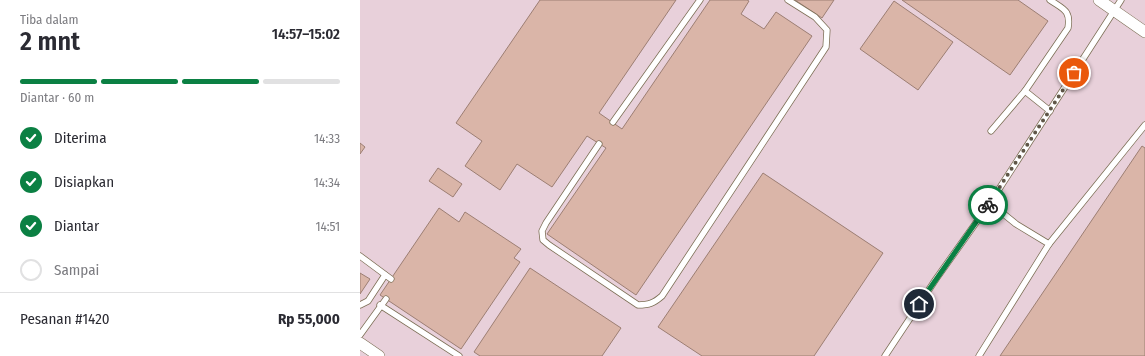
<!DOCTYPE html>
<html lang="id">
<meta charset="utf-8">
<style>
body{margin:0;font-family:"Fira Sans Condensed",sans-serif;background:#f7f7f7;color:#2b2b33;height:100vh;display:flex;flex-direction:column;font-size:15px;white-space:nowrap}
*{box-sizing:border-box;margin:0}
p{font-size:13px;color:#7c7c81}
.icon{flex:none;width:22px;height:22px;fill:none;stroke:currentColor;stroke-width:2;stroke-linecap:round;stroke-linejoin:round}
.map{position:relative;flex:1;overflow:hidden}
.panel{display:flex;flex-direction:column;background:#fff;width:360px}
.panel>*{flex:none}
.pin{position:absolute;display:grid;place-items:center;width:34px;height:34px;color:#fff;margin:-17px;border:2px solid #fff;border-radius:50%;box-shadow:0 1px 4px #0007}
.courier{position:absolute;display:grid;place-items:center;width:40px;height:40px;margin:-20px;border:3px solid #0b8043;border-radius:50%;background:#fff;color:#222;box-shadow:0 1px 5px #0007}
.summary em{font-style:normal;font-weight:600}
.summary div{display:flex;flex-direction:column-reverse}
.summary{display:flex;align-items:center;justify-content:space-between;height:68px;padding:0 20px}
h1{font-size:26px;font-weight:600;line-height:30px}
.bar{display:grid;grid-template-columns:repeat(4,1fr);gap:6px 4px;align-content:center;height:48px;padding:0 20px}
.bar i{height:5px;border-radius:3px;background:#e1e1e2}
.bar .current{background:#0b8043}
.bar p{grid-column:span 4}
.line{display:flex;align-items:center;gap:10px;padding:0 20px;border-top:1px solid #e1e1e2}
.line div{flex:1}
ol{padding:0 20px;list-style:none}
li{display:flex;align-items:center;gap:12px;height:44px}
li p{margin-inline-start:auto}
li .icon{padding:4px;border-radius:50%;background:#0b8043;color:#fff;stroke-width:4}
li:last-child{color:#7c7c81}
li i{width:22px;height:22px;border:2px solid #e1e1e2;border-radius:50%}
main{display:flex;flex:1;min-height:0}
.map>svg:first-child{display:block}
.industrial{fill:#e8d0da}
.building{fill:#dab5a8;stroke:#9c7e73}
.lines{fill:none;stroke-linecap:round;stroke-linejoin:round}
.service-casing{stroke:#7d6f56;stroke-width:7}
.minor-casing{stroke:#7d6f56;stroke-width:12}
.service{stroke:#fff;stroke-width:5.5}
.minor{stroke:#fff;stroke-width:11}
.done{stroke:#5f5647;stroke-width:4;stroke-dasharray:0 7.2}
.route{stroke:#0b8043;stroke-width:5}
</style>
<main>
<section class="panel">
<div class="summary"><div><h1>2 mnt</h1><p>Tiba dalam</p></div><em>14:57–15:02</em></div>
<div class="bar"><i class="current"></i><i class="current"></i><i class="current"></i><i></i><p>Diantar · 60 m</p></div>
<ol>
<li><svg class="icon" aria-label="check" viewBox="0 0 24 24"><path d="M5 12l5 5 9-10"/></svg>Diterima<p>14:33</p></li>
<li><svg class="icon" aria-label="check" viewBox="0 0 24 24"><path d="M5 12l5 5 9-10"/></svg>Disiapkan<p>14:34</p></li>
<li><svg class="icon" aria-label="check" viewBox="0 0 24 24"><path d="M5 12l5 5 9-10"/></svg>Diantar<p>14:51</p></li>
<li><i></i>Sampai</li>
</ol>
<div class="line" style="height:52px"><div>Pesanan #1420</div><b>Rp 55,000</b></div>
</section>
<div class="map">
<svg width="785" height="356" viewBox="0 0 785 356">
<rect width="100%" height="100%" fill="#efdfc3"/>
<rect class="industrial" x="0" y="0" width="785" height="356"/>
<g class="building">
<polygon points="180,0 316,0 239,113 262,129 350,0 387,0 389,1 381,14 404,29 416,12 452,36 276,295 187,234 246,148 227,136 192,187 157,164 140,190 105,166 122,141 96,123"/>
<polygon points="435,0 474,0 462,18"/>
<polygon points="542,0 658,0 688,21 650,75"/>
<polygon points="534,1 593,42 558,90 500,49"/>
<polygon points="0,143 5,147 0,154"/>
<polygon points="782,146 785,148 785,356 640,356"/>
<polygon points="78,168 102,184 93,197 69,181"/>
<polygon points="403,173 523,253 454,356 342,356 298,327"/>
<polygon points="79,208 99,222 105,212 161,249 154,258 160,262 101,349 20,295"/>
<polygon points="170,268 261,328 242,356 120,356 114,352"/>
<polygon points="0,273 10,279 0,294"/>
</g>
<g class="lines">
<g class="service-casing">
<g id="service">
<path d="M690,0C703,9 711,10 708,28L665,91L690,111"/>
<polyline points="253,122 340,0"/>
<polyline points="631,131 665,91"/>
<path d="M239,144L186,223L182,231L183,240L189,245L278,305C289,305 294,303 302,296L466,47L467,30L455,17L428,0"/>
<polyline points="689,244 785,125"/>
<polyline points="0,256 31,279"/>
<polyline points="0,305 8,301 25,275"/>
<polyline points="20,305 99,356"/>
<polyline points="0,335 26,299"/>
<polyline points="525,356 576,279 630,203 761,0"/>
<polyline points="619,356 689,244 656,224 630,203"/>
</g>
</g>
<g class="minor-casing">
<g id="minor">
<polyline points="739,0 785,32"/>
<polyline points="0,343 19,356"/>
</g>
</g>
<use href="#service" class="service"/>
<use href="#minor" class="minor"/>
</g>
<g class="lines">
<polyline class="done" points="628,205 714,73"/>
<polyline class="route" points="559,304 628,205"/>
</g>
</svg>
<div class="pin" style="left:714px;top:73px;background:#ea580c"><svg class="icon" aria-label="bag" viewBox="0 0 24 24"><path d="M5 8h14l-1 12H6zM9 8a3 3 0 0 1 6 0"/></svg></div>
<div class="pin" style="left:559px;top:304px;background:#1f2937"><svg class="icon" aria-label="home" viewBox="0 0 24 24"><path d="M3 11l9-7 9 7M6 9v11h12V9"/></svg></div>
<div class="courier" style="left:628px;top:205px"><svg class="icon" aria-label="bike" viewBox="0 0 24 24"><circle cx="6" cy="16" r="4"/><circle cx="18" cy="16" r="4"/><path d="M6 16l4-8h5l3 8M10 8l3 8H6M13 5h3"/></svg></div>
</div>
</main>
